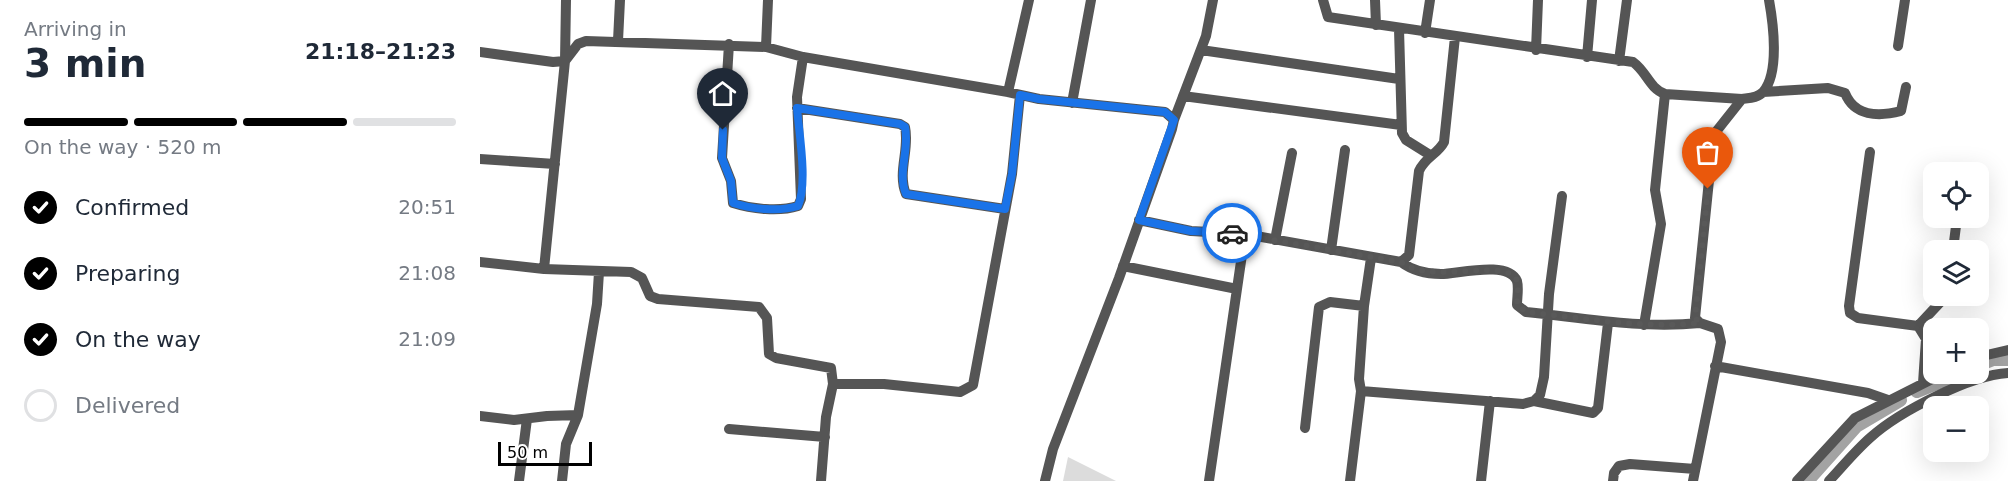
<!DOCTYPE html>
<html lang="en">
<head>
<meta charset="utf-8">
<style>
	:root { --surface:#fff; --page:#f2f2f3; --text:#1f2937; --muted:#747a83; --line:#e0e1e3; --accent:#000 }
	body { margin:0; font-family:"DejaVu Sans",sans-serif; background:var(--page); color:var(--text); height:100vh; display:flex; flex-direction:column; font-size:22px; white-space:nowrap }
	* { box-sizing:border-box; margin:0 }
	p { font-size:20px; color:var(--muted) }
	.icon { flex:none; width:33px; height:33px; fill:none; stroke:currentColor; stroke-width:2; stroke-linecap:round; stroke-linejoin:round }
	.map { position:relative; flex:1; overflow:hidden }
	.side { display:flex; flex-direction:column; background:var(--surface); width:480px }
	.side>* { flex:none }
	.fabs { position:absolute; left:1443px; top:162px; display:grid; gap:12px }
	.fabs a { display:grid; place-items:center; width:66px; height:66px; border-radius:12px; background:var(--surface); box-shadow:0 6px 24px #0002; font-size:30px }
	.scale { position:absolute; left:18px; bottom:15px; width:94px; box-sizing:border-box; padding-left:6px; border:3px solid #000; border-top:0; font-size:16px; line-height:21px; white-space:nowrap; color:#000; -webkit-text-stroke:4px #fff; paint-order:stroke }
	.pin { position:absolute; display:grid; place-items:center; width:51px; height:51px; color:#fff; margin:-62px -26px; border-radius:50% 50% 50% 0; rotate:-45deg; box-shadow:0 0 6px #0007 }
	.pin .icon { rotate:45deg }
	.courier { position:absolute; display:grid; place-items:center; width:60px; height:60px; margin:-30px; border:4px solid #1a73e8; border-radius:50%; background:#fff; color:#222; box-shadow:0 2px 8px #0007 }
	.overview em { font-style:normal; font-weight:600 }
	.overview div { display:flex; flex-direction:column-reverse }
	.overview { display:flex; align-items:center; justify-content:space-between; height:102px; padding:0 24px }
	h1 { font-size:39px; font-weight:600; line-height:45px }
	.bar { display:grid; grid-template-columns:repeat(4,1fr); gap:9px 6px; align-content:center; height:72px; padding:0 24px }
	.bar i { height:8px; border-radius:4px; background:var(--line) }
	.bar .active { background:var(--accent) }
	.bar p { grid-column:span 4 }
	ol { padding:0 24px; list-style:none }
	li { display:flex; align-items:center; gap:18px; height:66px }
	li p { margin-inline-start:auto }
	li .icon { padding:6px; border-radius:50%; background:var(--accent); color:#fff; stroke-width:4 }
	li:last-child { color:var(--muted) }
	li i { width:33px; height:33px; border:3px solid var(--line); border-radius:50% }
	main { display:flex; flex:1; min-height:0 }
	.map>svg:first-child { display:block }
</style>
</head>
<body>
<main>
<section class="side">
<div class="overview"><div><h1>3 min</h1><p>Arriving in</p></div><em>21:18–21:23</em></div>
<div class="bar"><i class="active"></i><i class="active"></i><i class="active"></i><i></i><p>On the way · 520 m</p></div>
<ol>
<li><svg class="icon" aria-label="check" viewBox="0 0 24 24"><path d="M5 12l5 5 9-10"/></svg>Confirmed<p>20:51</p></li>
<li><svg class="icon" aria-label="check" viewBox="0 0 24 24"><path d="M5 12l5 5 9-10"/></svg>Preparing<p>21:08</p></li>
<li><svg class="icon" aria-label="check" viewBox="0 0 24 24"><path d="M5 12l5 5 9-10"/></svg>On the way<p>21:09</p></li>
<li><i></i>Delivered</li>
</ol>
</section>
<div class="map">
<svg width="1528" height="481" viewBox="0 0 1528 481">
	<rect width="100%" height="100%" fill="#fff"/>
	<!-- green -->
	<path fill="#dcdcdc" d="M588 457 636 481H583Z"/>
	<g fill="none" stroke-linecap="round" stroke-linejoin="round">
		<!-- canal -->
		<path stroke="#a3a3a3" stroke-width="14" d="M1498 365 1513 359H1528
			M1437 391 1479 374
			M1327 481 1376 426 1420 400"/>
		<!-- minor -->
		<path stroke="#555" stroke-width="10" d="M843 0 848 17 1153 62C1167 72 1169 88 1185 94L1262 99C1269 98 1278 98 1283 92 1300 73 1293 22 1289 0
			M895 0 896 25
			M919 29 922 133 926 140 950 155
			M945 33 950 0
			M138 41 140 0
			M249 44 242 158 251 181 253 203C272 209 299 212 318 206L321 199 317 97 323 57
			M1418 46 1425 0
			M286 47 288 0
			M721 50 919 79
			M1056 50 1058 0
			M0 52 73 62 85 61 98 44 106 41 286 47 323 57 528 92 559 99 685 112 694 120 692 129 639 278 573 449 565 481
			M1107 57 1112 0
			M1139 61 1147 0
			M528 92 549 0
			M1283 92 1348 88 1365 93C1374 116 1398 117 1421 111L1426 87
			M703 96 921 125
			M592 103 611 0
			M317 108 420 124 425 127C430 149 417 172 426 194L525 209
			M694 120 726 36 733 0
			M1390 152 1369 306 1370 313 1378 318 1438 326 1446 339 1443 383
			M0 159 75 164
			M659 220 711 231 765 234 921 262 929 255 939 171C945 157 958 154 964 142L975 37
			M795 240 812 153
			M851 250 865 150
			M1473 250 1477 218
			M0 262 64 269 151 272 162 278 170 296 178 299 279 307 287 318 289 354 296 358 351 368 353 384 346 417 341 481
			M921 262C933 271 946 274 961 274 978 274 1028 260 1037 281 1039 288 1037 297 1037 305L1046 312C1104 318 1161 329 1220 323
			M643 266 757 289
			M64 269 85 61 86 0
			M1164 325 1181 224 1175 190 1185 94
			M1438 326 1466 296
			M1498 357 1528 350
			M1235 366 1388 393 1408 400
			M353 384H404L480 392 493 385 532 174 540 95
			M881 391 1043 404 1054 401 1060 395 1064 377 1069 294 1082 196
			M1054 401 1113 413 1118 408 1128 323
			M0 416 34 420 67 416 98 415
			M825 428 839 307 850 302 884 306
			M249 429 345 437
			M39 481 47 419
			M82 481 86 444 98 415 117 304 119 272
			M729 481 765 234
			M870 481 881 391 879 379 884 306 891 258
			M1001 481 1010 401
			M1133 481 1134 473 1139 466 1150 464 1215 469
			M1213 481 1241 342 1238 329 1220 323 1215 318 1233 141 1235 133 1262 99
			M1317 481 1375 418 1462 374
			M1349 481C1363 466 1376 450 1391 437 1419 412 1490 375 1528 373"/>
	</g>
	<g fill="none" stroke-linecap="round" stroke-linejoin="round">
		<!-- done -->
		<path stroke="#595959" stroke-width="6" stroke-dasharray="0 10.8" d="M752 233 921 262C952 286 1027 256 1037 281 1039 287 1037 297 1037 304L1046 312C1104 318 1161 329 1220 323L1215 318 1228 189"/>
		<!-- route -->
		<path stroke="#1a73e8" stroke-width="8" d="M243 130 242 158 251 181 253 203C272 209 299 212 318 206 328 183 319 133 317 108L420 124 425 127C430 149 417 172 426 194L525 209 532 174 540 95 559 99 685 112 694 120 659 220 711 231 752 233"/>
	</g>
</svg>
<div class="fabs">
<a><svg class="icon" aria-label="locate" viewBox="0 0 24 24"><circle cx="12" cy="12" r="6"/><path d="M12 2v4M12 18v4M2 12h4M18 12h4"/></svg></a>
<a><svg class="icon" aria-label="layers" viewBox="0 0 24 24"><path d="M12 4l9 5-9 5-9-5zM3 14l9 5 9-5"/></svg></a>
<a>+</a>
<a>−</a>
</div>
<div class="scale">50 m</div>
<div class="pin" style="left:1228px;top:189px;background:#ea580c"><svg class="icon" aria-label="bag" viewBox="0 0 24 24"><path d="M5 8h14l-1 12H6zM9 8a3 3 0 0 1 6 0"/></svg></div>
<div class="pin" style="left:243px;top:130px;background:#1f2937"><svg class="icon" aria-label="home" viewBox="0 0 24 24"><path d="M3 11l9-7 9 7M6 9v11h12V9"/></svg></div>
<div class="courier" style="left:752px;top:233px"><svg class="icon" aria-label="car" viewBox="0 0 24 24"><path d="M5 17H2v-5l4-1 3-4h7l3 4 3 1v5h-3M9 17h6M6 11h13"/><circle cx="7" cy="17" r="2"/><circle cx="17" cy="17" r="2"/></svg></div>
</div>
</main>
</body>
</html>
